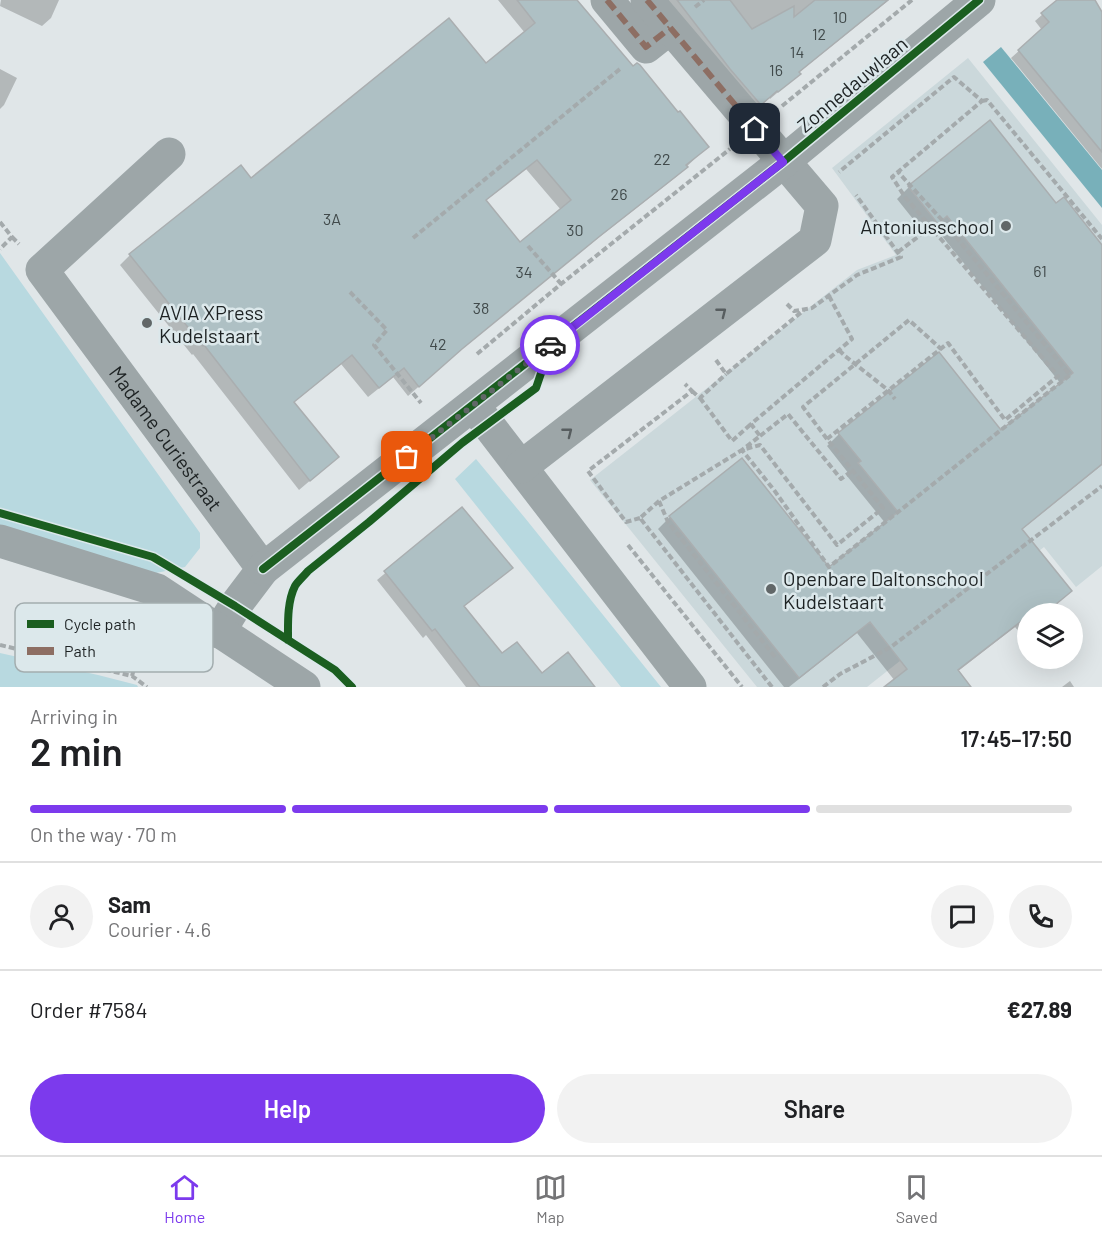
<!DOCTYPE html>
<html lang="en">
<head>
<meta charset="utf-8">
<style>
	:root { --surface:#fff; --page:#f2f2f2; --text:#202124; --muted:#757577; --line:#e0e0e0; --accent:#7c3aed }
	body { margin:0; font-family:Barlow,sans-serif; background:var(--page); color:var(--text); height:100vh; display:flex; flex-direction:column; font-size:22px; white-space:nowrap }
	* { box-sizing:border-box; margin:0 }
	p { font-size:20px; color:var(--muted) }
	.icon { flex:none; width:33px; height:33px; fill:none; stroke:currentColor; stroke-width:2; stroke-linecap:round; stroke-linejoin:round }
	.map { position:relative; height:687px; overflow:hidden }
	.drawer { display:flex; flex-direction:column; background:var(--surface); flex:1 }
	.drawer>* { flex:none }
	.tools { position:absolute; left:1017px; top:603px; display:grid; gap:12px }
	.tools a { display:grid; place-items:center; width:66px; height:66px; border-radius:50%; background:var(--surface); box-shadow:0 6px 24px #0002; font-size:30px }
	.pin { position:absolute; display:grid; place-items:center; width:51px; height:51px; color:#fff; margin:-26px; border-radius:12px; box-shadow:0 3px 9px #0006 }
	.courier { position:absolute; display:grid; place-items:center; width:60px; height:60px; margin:-30px; border:4px solid #7c3aed; border-radius:50%; background:#fff; color:#222; box-shadow:0 2px 8px #0007 }
	.summary em { font-style:normal; font-weight:600 }
	.summary div { display:flex; flex-direction:column-reverse }
	.summary { display:flex; align-items:center; justify-content:space-between; height:102px; padding:0 30px }
	h1 { font-size:39px; font-weight:600; line-height:45px }
	.bar { display:grid; grid-template-columns:repeat(4,1fr); gap:9px 6px; align-content:center; height:72px; padding:0 30px }
	.bar i { height:8px; border-radius:4px; background:var(--line) }
	.bar .active { background:var(--accent) }
	.bar p { grid-column:span 4 }
	.line { display:flex; align-items:center; gap:15px; padding:0 30px; border-top:2px solid var(--line) }
	.line div { flex:1 }
	.round { display:grid; place-items:center; flex:none; width:63px; height:63px; border-radius:32px; background:var(--page) }
	.action { display:flex; gap:12px; margin-top:auto; padding:12px 30px }
	.action a { flex:1; height:69px; border-radius:36px; background:var(--accent); color:#fff; font-size:24px; font-weight:600; line-height:69px; text-align:center }
	.action a+a { background:var(--page); color:var(--text) }
	.menu { display:flex; justify-content:space-around; align-items:center; height:84px; border-top:2px solid var(--line); background:var(--surface); font-size:16px; color:var(--muted) }
	.menu a { display:grid; justify-items:center; gap:3px }
	.menu .active { color:var(--accent) }
	.map>svg:first-child { display:block }
</style>
</head>
<body>
<div class="map">
<svg width="1102" height="687" viewBox="0 0 1102 687">
	<rect width="100%" height="100%" fill="#e0e6e8"/>
	<!-- built -->
	<path fill="#cbd8db" d="M968 58 1102 225V566L1076 587 1044 547 867 687H757L590 480 857 270 896 255 832 168Z"/>
	<!-- green -->
	<path fill="#b8d9e0" d="M0 253 200 533V548L185 567 156 573 0 527Z
		M476 459 525 518 661 687H621L455 479Z
		M0 653 98 675 137 685 138 687H0Z"/>
	<!-- water -->
	<path fill="#78b0ba" d="M1001 47 1102 170V208L983 62Z"/>
	<!-- shadow -->
	<path fill="#0003" fill-rule="evenodd" d="M1 0H59L51 18 42 26 0 6Z
		M498 0H576L633 68 707 147 676 177 588 246 450 359 408 396 393 377 368 397 341 364 293 403 326 467 299 490 193 354 192 355 120 265 130 255 251 180 486 65 525 33ZM526 169 561 210 520 244 485 201Z
		M661 0H889L798 73 791 81 770 99 769 97 752 111Z
		M1059 0H1092L1102 15V169L1011 58 1042 30 1035 21Z
		M0 69 17 78 4 105 0 109Z
		M990 123 1056 205 1102 247V465L1021 530 1070 591 1045 614H1028V627L1020 633 1015 627 957 672 969 687H887L895 681 857 633 789 687H784L658 529 670 517 829 569 886 524 847 476 849 474 827 446 839 434 1001 432 1061 384 934 226 925 234 897 199 909 187Z
		M462 509 511 568 503 576 463 607 502 655 541 675 594 687H466L426 635 423 638 377 580Z
		M1070 681 1074 687H1062Z"/>
	<!-- building -->
	<path fill="#aec0c4" stroke="#aaaeb0" stroke-width="1.5" fill-rule="evenodd" d="M517 0H577L633 66 637 63 640 65 678 112 680 111 709 147 686 165 688 167 600 236 462 349 419 387 404 368 379 388 352 355 294 402 339 457 310 481 204 345 203 346 129 254 241 165 251 178 449 18 486 63 535 23ZM537 160 571 200 520 242 486 200Z
		M677 0H730L752 29 794 6V17L815 0H888L799 72 801 74 778 92 777 91 761 105 730 69Z
		M1057 0H1095L1102 12V152L1018 50 1049 22 1041 13Z
		M990 120 1056 203 1064 197 1102 245V464L1022 529 1072 591 1044 614H1028V616L958 670 971 687H884L907 669 870 622 799 678 669 516 742 458 829 567 898 512 858 463 861 461 838 433 939 352 1001 430 1073 373 947 216 938 224 908 186Z
		M462 507 513 568 464 606 502 653 517 642 542 673 568 652 595 687H480L435 629 432 631 384 571Z"/>
	<g fill="none" stroke-linecap="round" stroke-linejoin="round">
		<!-- path -->
		<path stroke="#a4aaac" stroke-width="4" stroke-dasharray="6 3" stroke-linecap="butt" d="M695 7 704 0
			M982 101 987 100 992 106 1102 239
			M782 106 912 0
			M0 222 12 237 0 249
			M12 237 19 244
			M413 238 620 69
			M528 246 562 285
			M898 252 931 227
			M350 292 387 330 374 345 421 403
			M829 296 852 339 751 424 760 436 742 450 774 490 829 567 1070 375 942 220 898 172
			M787 304 794 311 812 308 857 275 901 257 856 195
			M839 350 845 356 888 390 895 399
			M477 354 561 284 730 149
			M716 360 726 374 804 310
			M692 391 700 398 726 374
			M700 398 732 441 751 424
			M760 436 788 414 841 479 853 470
			M827 439 803 407 909 320 941 349
			M659 501 668 522 775 657
			M640 518 626 522 588 471 692 391 685 384
			M628 545 742 687
			M0 645 132 676 147 687
			M132 676 147 623
			M772 687 640 518 659 501 742 450 760 445 837 545 883 508 827 439 948 343 1005 420 1058 376 905 197 892 177 982 101 954 77 839 172
			M823 687 840 674 891 647 1102 486"/>
		<!-- minor -->
		<g stroke="#9da6a8" stroke-width="33">
			<path d="M607 0 646 47 670 28"/>
			<path id="s1" d="M169 154 42 270 263 569 235 606 219 632"/>
			<path d="M473 405 690 687"/>
			<path d="M521 467 815 240 822 206 647 0"/>
			<path d="M0 541 157 590 304 687"/>
			<path d="M263 569 783 162 979 0"/>
		</g>
		<!-- quiet -->
		<path stroke="#8d6e63" stroke-width="6" stroke-dasharray="12 6" stroke-linecap="butt" d="M607 0 646 47 670 28
			M647 0 783 162"/>
		<!-- cycleway casing -->
		<g stroke="#dce8eb" stroke-width="11">
			<path id="cycleway" d="M0 513 153 557 235 606 335 670 352 687
				M263 569 783 162 979 0
				M288 640C288 623 287 602 295 586 298 581 304 576 308 571L369 522 462 443 536 388 551 344"/>
		</g>
		<!-- cycleway -->
		<use href="#cycleway" stroke="#1b5e20" stroke-width="8"/>
	</g>
	<!-- one-way arrows -->
	<defs><path id="oneway-chevron" d="M-2-3.5L2.5 0L-2 3.5" fill="none" stroke-width="1.6" stroke-linecap="round" stroke-linejoin="round" transform="scale(1.5)"/></defs>
	<g stroke="#575d5f">
		<use href="#oneway-chevron" transform="translate(722 312) rotate(-38)"/>
		<use href="#oneway-chevron" transform="translate(568 432) rotate(-38)"/>
	</g>
	<g fill="none" stroke-linecap="round" stroke-linejoin="round">
		<!-- done -->
		<path stroke="#616768" stroke-width="6" stroke-dasharray="0 10.8" d="M407 457 550 345"/>
		<!-- route -->
		<path stroke="#7c3aed" stroke-width="8" d="M550 345 783 162 755 129"/>
	</g>
	<!-- markers -->
	<g fill="#616768" stroke="#dce8eb" stroke-width="2">
		<circle cx="1006" cy="226" r="6"/>
		<circle cx="147" cy="323" r="6"/>
		<circle cx="771" cy="589" r="6"/>
	</g>
	<g text-anchor="middle" dominant-baseline="central" stroke-width="5" stroke-linejoin="round" paint-order="stroke">
		<!-- number labels -->
		<g font-size="16" fill="#414a4b">
			<text x="840" y="16">10</text>
			<text x="819" y="33">12</text>
			<text x="797" y="51">14</text>
			<text x="776" y="69">16</text>
			<text x="662" y="158">22</text>
			<text x="619" y="193">26</text>
			<text x="332" y="218">3A</text>
			<text x="575" y="229">30</text>
			<text x="1040" y="270">61</text>
			<text x="524" y="271">34</text>
			<text x="481" y="307">38</text>
			<text x="438" y="343">42</text>
		</g>
		<!-- street labels -->
		<g font-size="20" fill="#1d2223" stroke="#dce8eb">
			<text transform="translate(852 84) rotate(-40)">Zonnedauwlaan</text>
			<text stroke="none"><textPath href="#s1" startOffset="381">Madame Curiestraat</textPath></text>
		</g>
		<!-- poi labels -->
		<g font-size="20" fill="#1d2223" stroke="#dce8eb" text-anchor="start">
			<text x="994" y="226" text-anchor="end">Antoniusschool</text>
			<text x="159" y="312">AVIA XPress<tspan x="159" dy="23">Kudelstaart</tspan></text>
			<text x="783" y="578">Openbare Daltonschool<tspan x="783" dy="23">Kudelstaart</tspan></text>
		</g>
	</g>
	<!-- legend -->
	<rect x="15" y="603" width="198" height="69" rx="9" fill="#dce8eb" stroke="#a3adaf" stroke-width="1.5"/>
	<rect x="27" y="620" width="27" height="8" fill="#1b5e20"/>
	<rect x="27" y="647" width="27" height="8" fill="#8d6e63"/>
	<g font-size="16" fill="#1d2223">
		<text x="64" y="630">Cycle path</text>
		<text x="64" y="657">Path</text>
	</g>
</svg>
<div class="tools">
<a><svg class="icon" aria-label="layers" viewBox="0 0 24 24"><path d="M12 4l9 5-9 5-9-5zM3 14l9 5 9-5"/></svg></a>
</div>
<div class="pin" style="left:407px;top:457px;background:#ea580c"><svg class="icon" aria-label="bag" viewBox="0 0 24 24"><path d="M5 8h14l-1 12H6zM9 8a3 3 0 0 1 6 0"/></svg></div>
<div class="pin" style="left:755px;top:129px;background:#1f2937"><svg class="icon" aria-label="home" viewBox="0 0 24 24"><path d="M3 11l9-7 9 7M6 9v11h12V9"/></svg></div>
<div class="courier" style="left:550px;top:345px"><svg class="icon" aria-label="car" viewBox="0 0 24 24"><path d="M5 17H2v-5l4-1 3-4h7l3 4 3 1v5h-3M9 17h6M6 11h13"/><circle cx="7" cy="17" r="2"/><circle cx="17" cy="17" r="2"/></svg></div>
</div>
<section class="drawer">
<div class="summary"><div><h1>2 min</h1><p>Arriving in</p></div><em>17:45–17:50</em></div>
<div class="bar"><i class="active"></i><i class="active"></i><i class="active"></i><i></i><p>On the way · 70 m</p></div>
<div class="line" style="height:108px"><a class="round"><svg class="icon" aria-label="person" viewBox="0 0 24 24"><circle cx="12" cy="8" r="4"/><path d="M4 21q1-7 8-7t8 7"/></svg></a><div><b>Sam</b><p>Courier · 4.6</p></div><a class="round"><svg class="icon" aria-label="chat" viewBox="0 0 24 24"><path d="M4 5h16v11H9l-5 4z"/></svg></a><a class="round"><svg class="icon" aria-label="phone" viewBox="0 0 24 24"><path d="M5 4h4l2 5-3 2q2 4 5 5l2-3 5 2v4C11 20 4 13 5 4z"/></svg></a></div>
<div class="line" style="height:78px"><div>Order #7584</div><b>€27.89</b></div>
<div class="action"><a>Help</a><a>Share</a></div>
</section>
<nav class="menu">
<a class="active"><svg class="icon" aria-label="home" viewBox="0 0 24 24"><path d="M3 11l9-7 9 7M6 9v11h12V9"/></svg>Home</a>
<a><svg class="icon" aria-label="map" viewBox="0 0 24 24"><path d="M3 6l6-2 6 2 6-2v14l-6 2-6-2-6 2zM9 4v14M15 6v14"/></svg>Map</a>
<a><svg class="icon" aria-label="saved" viewBox="0 0 24 24"><path d="M7 4h10v16l-5-4-5 4z"/></svg>Saved</a>
</nav>
</body>
</html>
